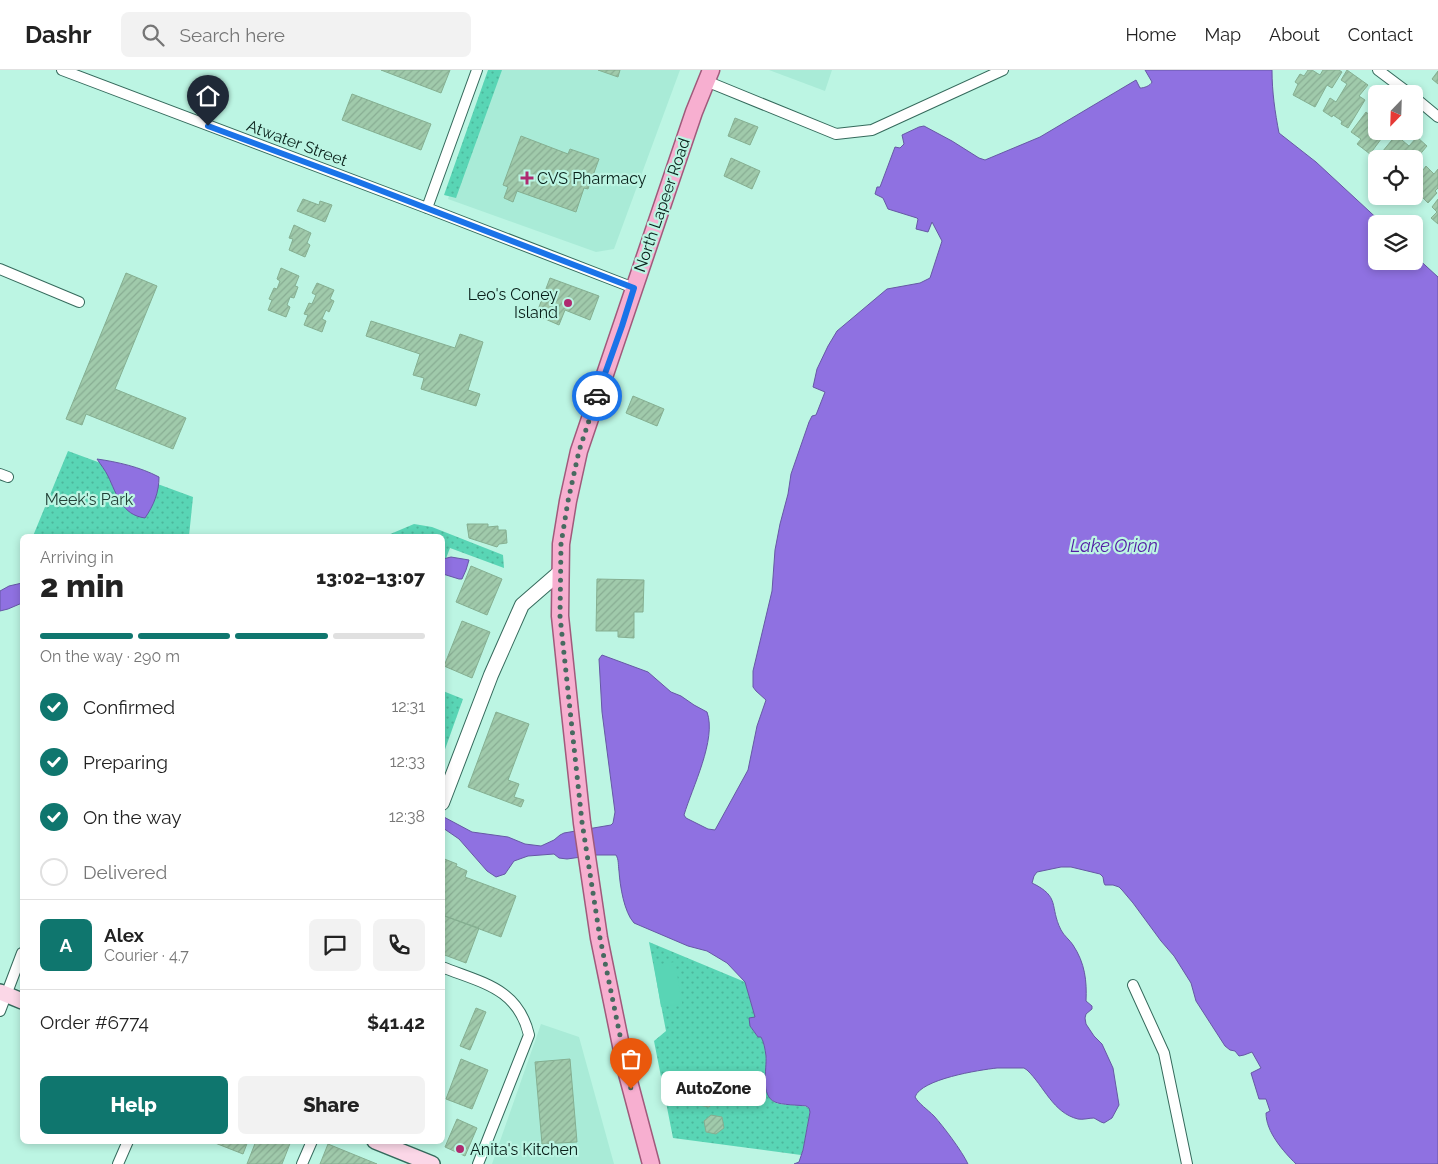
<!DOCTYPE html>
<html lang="en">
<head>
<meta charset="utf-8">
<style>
	:root { --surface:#fff; --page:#f2f2f2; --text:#222; --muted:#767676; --line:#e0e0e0; --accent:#0f766e }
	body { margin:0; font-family:Raleway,sans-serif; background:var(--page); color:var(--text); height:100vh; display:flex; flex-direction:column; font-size:19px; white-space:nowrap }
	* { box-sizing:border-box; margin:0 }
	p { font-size:16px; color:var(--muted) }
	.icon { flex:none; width:28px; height:28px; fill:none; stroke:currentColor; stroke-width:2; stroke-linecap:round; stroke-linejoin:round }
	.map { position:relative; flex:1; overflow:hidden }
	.side { position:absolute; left:20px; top:464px; width:425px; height:610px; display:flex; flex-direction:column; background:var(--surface); border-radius:8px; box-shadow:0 2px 8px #0003 }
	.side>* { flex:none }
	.needle { width:32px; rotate:203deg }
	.tools { position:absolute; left:1368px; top:15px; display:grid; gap:10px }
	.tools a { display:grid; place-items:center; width:55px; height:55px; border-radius:8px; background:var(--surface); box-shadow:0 2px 8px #0003; font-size:25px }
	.pin { position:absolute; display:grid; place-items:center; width:42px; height:42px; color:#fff; margin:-51px -21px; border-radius:50% 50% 50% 0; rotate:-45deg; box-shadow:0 0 5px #0007 }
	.pin .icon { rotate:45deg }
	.courier { position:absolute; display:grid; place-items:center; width:50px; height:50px; margin:-25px; border:4px solid #1a73e8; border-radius:50%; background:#fff; color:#222; box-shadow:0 1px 6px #0007 }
	.bubble { position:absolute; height:35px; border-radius:8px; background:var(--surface); box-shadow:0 2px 8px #0003; font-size:16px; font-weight:800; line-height:35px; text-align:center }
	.head em { font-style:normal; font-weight:800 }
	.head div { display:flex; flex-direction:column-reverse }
	.head { display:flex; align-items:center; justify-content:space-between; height:85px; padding:0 20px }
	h1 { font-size:32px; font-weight:800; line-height:38px }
	.bar { display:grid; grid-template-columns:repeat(4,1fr); gap:8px 5px; align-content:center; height:60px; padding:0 20px }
	.bar i { height:6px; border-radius:4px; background:var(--line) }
	.bar .selected { background:var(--accent) }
	.bar p { grid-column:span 4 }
	.line { display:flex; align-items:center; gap:12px; padding:0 20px; border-top:1px solid var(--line) }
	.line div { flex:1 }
	.round { display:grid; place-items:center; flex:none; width:52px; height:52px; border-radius:8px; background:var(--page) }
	ol { padding:0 20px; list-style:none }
	li { display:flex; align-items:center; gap:15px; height:55px }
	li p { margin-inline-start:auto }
	li .icon { padding:5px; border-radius:50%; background:var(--accent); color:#fff; stroke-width:4 }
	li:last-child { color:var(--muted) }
	li i { width:28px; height:28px; border:2px solid var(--line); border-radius:50% }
	.action { display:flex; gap:10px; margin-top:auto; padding:10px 20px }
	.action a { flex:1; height:58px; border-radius:8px; background:var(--accent); color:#fff; font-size:20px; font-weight:800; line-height:58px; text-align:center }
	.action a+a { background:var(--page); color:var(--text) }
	header { display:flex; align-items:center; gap:30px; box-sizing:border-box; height:70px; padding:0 25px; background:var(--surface); border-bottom:1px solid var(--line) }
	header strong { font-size:24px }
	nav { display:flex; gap:28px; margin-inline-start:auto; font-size:18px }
	.search { width:350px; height:45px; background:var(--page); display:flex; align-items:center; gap:12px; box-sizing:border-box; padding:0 18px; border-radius:8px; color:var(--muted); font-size:19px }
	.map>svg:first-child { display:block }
</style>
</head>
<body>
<header>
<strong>Dashr</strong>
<div class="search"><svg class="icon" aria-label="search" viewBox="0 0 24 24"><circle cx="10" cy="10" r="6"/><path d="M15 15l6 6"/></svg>Search here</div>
<nav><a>Home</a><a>Map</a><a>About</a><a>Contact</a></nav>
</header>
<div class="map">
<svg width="1438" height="1094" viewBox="0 0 1438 1094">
	<defs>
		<pattern id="green-dots" width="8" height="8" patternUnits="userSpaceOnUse" patternTransform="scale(1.25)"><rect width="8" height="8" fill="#59d5b5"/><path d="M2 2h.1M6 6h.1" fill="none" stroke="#4cb69b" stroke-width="1.8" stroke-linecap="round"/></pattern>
		<pattern id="building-hatch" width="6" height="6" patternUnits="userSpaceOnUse" patternTransform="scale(1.25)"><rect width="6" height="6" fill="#a0caab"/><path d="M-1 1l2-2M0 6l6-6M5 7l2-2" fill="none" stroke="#88ad93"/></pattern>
	</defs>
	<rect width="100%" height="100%" fill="#bcf5e3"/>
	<!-- built -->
	<path fill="#a9ebd7" d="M495 0H680L614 179 596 182 448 129Z
		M769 0H832L825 21Z
		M541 954 579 967 614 1094H492Z"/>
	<!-- green -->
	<path fill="url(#green-dots)" d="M488 0H502L456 128 444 125Z
		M68 381 193 427 189 466H33Z
		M414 454 432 457 503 485 504 498 450 478 445 491 443 490 442 466H328L388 465Z
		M443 621 463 629 443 685 442 621Z
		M649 872 745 912 755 947 750 956 758 967H761C764 972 765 980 766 986 767 998 762 1025 774 1032 782 1037 799 1033 809 1038L810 1041 803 1080 801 1085 673 1068 654 971 666 961Z"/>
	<!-- pitch -->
	<path fill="#59d5b5" d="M675 892 682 934 661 937 654 895Z"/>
	<!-- water -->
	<path fill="#8f71e1" stroke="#6658a5" d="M1145 0H1272C1272 22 1275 42 1279 63L1316 92 1383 154H1376V191H1414V185L1438 207V1094H1296C1283 1081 1266 1062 1266 1043L1270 1041 1266 1029H1259L1251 1003 1261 998 1252 982 1244 985 1239 986 1235 981 1230 980 1225 976 1196 931 1191 913 1174 886 1161 871 1133 833 1122 820 1119 817 1113 815H1105L1104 813 1103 807 1100 804 1071 797H1061L1037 802 1034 806 1032 813C1061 827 1049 836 1061 860 1064 866 1070 870 1073 875 1085 893 1087 911 1086 931L1092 936V939L1086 944 1085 948 1086 954 1094 966 1102 974 1113 998 1119 1035 1112 1048 1104 1053 1101 1052 1094 1048C1089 1048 1083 1050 1078 1049 1053 1043 1044 1016 1027 1000L1024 998C1015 998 1006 998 997 998 979 1000 921 1009 915 1027 919 1034 927 1039 934 1046 943 1056 962 1081 968 1094H794L799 1092 803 1080 810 1042 809 1038 806 1036C799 1035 781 1035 775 1032 760 1026 767 999 766 986 765 979 764 972 761 967H758L750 956 749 948 755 947 745 912 727 893 707 881 688 876 634 853C624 842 620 816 619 801 618 795 619 790 616 785H596L567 789 559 788 554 784 528 786 514 791 505 804 496 807 487 801 459 769 443 758 442 746 472 762 508 767 525 774 541 776 554 770 560 765 564 763 611 755 613 753 615 742 602 642 599 589 602 585 648 602 671 622 681 626 694 635 707 642C717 669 692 718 684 745L686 748 708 759 715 760 748 700 757 656 766 630 756 621 753 617V601L772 521 775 480 780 454 788 424 791 404 809 352 812 346 816 345 825 322 813 317 817 299 828 276 837 261 887 219 920 213 930 208 942 171 932 152 928 162 916 159 918 149 917 148 888 139 883 128 875 124 877 117H880L895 77 900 78 904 74 902 65 919 57 924 56 952 71 979 88 985 90 1040 67 1136 10 1140 18C1144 18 1150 16 1152 12Z
		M97 389C118 392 140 397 159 407 159 422 154 435 145 448 122 445 117 425 108 406 105 400 101 395 97 389Z
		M451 487 469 490 466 500 462 509H459L443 504V489Z
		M22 513V533L8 539 0 541V521L9 516Z"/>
	<!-- building -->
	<path fill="url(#building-hatch)" stroke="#85af91" d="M381 0H450L441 23Z
		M598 0H620L618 7Z
		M1308 0H1312L1320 5 1323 0H1339L1342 2 1332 18 1327 15 1315 37 1293 25 1298 14 1295 12 1300 4 1304 6Z
		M1347 0 1368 15 1359 26 1365 30 1348 58 1341 54 1342 51 1333 45 1332 47 1323 41 1330 28 1336 32 1347 14 1341 10Z
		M1438 1V14L1432 9Z
		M352 24 431 54 421 80 342 50Z
		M1366 42 1376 50V61H1392L1387 68 1384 65 1370 84 1357 74 1361 69 1351 62Z
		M735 48 758 57 750 75 728 66Z
		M1396 65 1409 76 1417 67 1427 76 1417 88 1414 85 1411 89H1380L1378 87Z
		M521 66 568 84 570 79 599 89 588 119 584 118 576 142 517 121 513 132 504 128 508 117 503 115Z
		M731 88 760 101 752 119 724 106Z
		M1418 95 1423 100 1426 96 1434 104 1438 99V118L1435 121 1437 123 1428 133 1414 119V100Z
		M303 129 319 135 320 131 332 135 325 152 297 141Z
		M1438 129V154L1431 148 1437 142 1432 137Z
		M294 155 311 163 307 173 310 175 305 187 289 180 293 169 289 168Z
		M281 198 299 206 295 216 298 217 294 228 290 227 287 235 290 237 286 247 268 240 272 230 269 229 274 218 277 219 280 211 277 209Z
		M126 203 157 216 115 319 186 348 173 379 86 344 82 355 66 349Z
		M550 208 599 226 590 250 565 240 559 255 536 245Z
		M317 213 334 220 330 229 334 231 329 242 326 240 322 249 326 251 322 262 304 255 308 245 304 244 309 233 312 234 316 225 312 223Z
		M371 251 455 278 460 264 483 272 468 320 480 324 476 336 421 319 424 308 413 305 420 284 366 266Z
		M633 326 664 339 657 356 626 343Z
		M467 454H488V457L498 456V460H506L507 473 499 474 497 477 469 468Z
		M471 496 502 509 487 545 456 532Z
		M597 509 644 510 643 542H634V568L618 567V561H596Z
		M462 551 490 562 472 608 444 596Z
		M496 642 529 654 508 710 519 714 514 727 524 730 521 737 468 717Z
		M442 788 457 794 456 796 467 801 465 807 516 826 501 867 442 845Z
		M442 845 479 858 466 893 442 884Z
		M476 938 486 942 470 980 460 976Z
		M461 989 488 1000 472 1039 446 1029Z
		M570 989 577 1072 542 1074 535 992Z
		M704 1018 714 1020 717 1030 709 1037 699 1035 697 1024Z
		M711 1045 722 1047 724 1058 716 1064 706 1062 704 1051Z
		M457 1049 477 1058 465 1086 445 1077Z
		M210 1071H248L243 1084Z
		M256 1071H291L282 1094H247Z
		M328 1074 377 1094H320Z"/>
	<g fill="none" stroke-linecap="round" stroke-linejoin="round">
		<!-- minor casing -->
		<g stroke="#356a5c" stroke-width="12">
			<path id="minor" d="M62 0 427 138 634 218
				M1378 0 1410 24
				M706 11 836 64 872 60 1003 0
				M1414 27 1438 47
				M427 138 477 0
				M0 199 79 232
				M0 404 8 407
				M442 897C482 913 518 918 529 965L478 1094
				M1133 915 1164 983 1187 1094
				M0 941 22 883
				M118 1094 128 1071
				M302 1094 312 1071"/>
		</g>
		<!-- tertiary casing -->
		<g stroke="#356a5c" stroke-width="16">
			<path id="tertiary" d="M442 733 491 605 522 535 560 502"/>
		</g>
		<!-- secondary casing -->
		<g stroke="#356a5c" stroke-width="18">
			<path id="secondary" d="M0 922 22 931
				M375 1071 432 1094"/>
		</g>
		<!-- primary casing -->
		<g stroke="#a05a7b" stroke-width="19">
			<path id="primary" d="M651 1094 626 1000 599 868 582 753 570 642 560 546 561 474 568 431 579 381 694 42 711 0"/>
		</g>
		<!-- minor -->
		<use href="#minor" stroke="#fff" stroke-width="10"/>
		<!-- tertiary -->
		<use href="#tertiary" stroke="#fff" stroke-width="14"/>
		<!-- secondary -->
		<use href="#secondary" stroke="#fbd7e7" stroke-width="15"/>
		<!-- primary -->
		<use href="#primary" stroke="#f7afd0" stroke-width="16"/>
	</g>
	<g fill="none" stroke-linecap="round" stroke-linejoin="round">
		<!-- done -->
		<path stroke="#476a60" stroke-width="5" stroke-dasharray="0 9" d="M597 326 579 381 568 431 561 474 560 546 582 752 600 868 631 1019"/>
		<!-- route -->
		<path stroke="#1a73e8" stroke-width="6" d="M208 56 356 111 634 218 622 256 597 326"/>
	</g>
	<!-- markers -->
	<g fill="#af2a70" stroke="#bcf5e3" stroke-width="2">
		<path d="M524.5 100.5h5v5h5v5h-5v5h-5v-5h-5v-5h5z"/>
		<circle cx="568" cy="233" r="5"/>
		<circle cx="460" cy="1079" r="5"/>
	</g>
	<g text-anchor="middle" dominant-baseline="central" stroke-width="4.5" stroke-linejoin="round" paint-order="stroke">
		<!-- street labels -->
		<g font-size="16" fill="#081f19" stroke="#bcf5e3">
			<text transform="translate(297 73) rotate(20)">Atwater Street</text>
			<text transform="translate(662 135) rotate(-71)">North Lapeer Road</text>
		</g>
		<!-- poi labels -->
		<g font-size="16" fill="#081f19" stroke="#bcf5e3" text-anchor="start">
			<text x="537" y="108">CVS Pharmacy</text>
			<text x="558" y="224" text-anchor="end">Leo's Coney<tspan x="558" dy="18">Island</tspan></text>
			<text x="470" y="1079">Anita's Kitchen</text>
		</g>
		<!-- park labels -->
		<g font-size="16" fill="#224037" stroke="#bcf5e3">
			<text x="89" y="429">Meek's Park</text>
		</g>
		<!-- water labels -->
		<g font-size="18" font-style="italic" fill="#531da4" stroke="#bcf5e3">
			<text x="1114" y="475">Lake Orion</text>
		</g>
	</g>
</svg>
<div class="tools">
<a><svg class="needle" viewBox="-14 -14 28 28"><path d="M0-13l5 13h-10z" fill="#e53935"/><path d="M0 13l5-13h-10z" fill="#767676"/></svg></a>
<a><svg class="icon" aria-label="locate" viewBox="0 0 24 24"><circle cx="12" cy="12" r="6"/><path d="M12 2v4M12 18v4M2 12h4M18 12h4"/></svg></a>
<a><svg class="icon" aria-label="layers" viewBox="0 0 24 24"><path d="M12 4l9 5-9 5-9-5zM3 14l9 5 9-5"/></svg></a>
</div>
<div class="pin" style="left:631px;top:1019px;background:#ea580c"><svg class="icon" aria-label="bag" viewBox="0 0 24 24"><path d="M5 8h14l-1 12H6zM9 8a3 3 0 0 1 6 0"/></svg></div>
<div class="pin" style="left:208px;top:56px;background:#1f2937"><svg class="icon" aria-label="home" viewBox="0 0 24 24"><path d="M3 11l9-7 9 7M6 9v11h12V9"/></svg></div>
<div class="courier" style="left:597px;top:326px"><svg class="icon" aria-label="car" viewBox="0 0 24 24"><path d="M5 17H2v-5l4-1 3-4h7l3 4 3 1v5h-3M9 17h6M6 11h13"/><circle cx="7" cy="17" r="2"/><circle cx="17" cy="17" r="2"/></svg></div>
<div class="bubble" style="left:661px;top:1001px;width:105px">AutoZone</div>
<section class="side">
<div class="head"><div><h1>2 min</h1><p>Arriving in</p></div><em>13:02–13:07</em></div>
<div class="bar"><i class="selected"></i><i class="selected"></i><i class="selected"></i><i></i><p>On the way · 290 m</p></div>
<ol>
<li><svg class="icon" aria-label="check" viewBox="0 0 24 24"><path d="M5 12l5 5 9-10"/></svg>Confirmed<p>12:31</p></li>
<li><svg class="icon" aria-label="check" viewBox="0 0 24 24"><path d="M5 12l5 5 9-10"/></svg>Preparing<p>12:33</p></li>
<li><svg class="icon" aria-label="check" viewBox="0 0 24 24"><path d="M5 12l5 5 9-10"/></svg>On the way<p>12:38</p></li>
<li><i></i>Delivered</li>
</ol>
<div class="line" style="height:90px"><b class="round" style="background:var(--accent);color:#fff">A</b><div><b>Alex</b><p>Courier · 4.7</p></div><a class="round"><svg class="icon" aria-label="chat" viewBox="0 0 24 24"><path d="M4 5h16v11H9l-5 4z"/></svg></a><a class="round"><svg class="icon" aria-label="phone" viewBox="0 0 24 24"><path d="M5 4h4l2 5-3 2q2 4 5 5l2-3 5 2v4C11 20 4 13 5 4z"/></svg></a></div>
<div class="line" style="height:65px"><div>Order #6774</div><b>$41.42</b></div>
<div class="action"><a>Help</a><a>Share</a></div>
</section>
</div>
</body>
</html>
